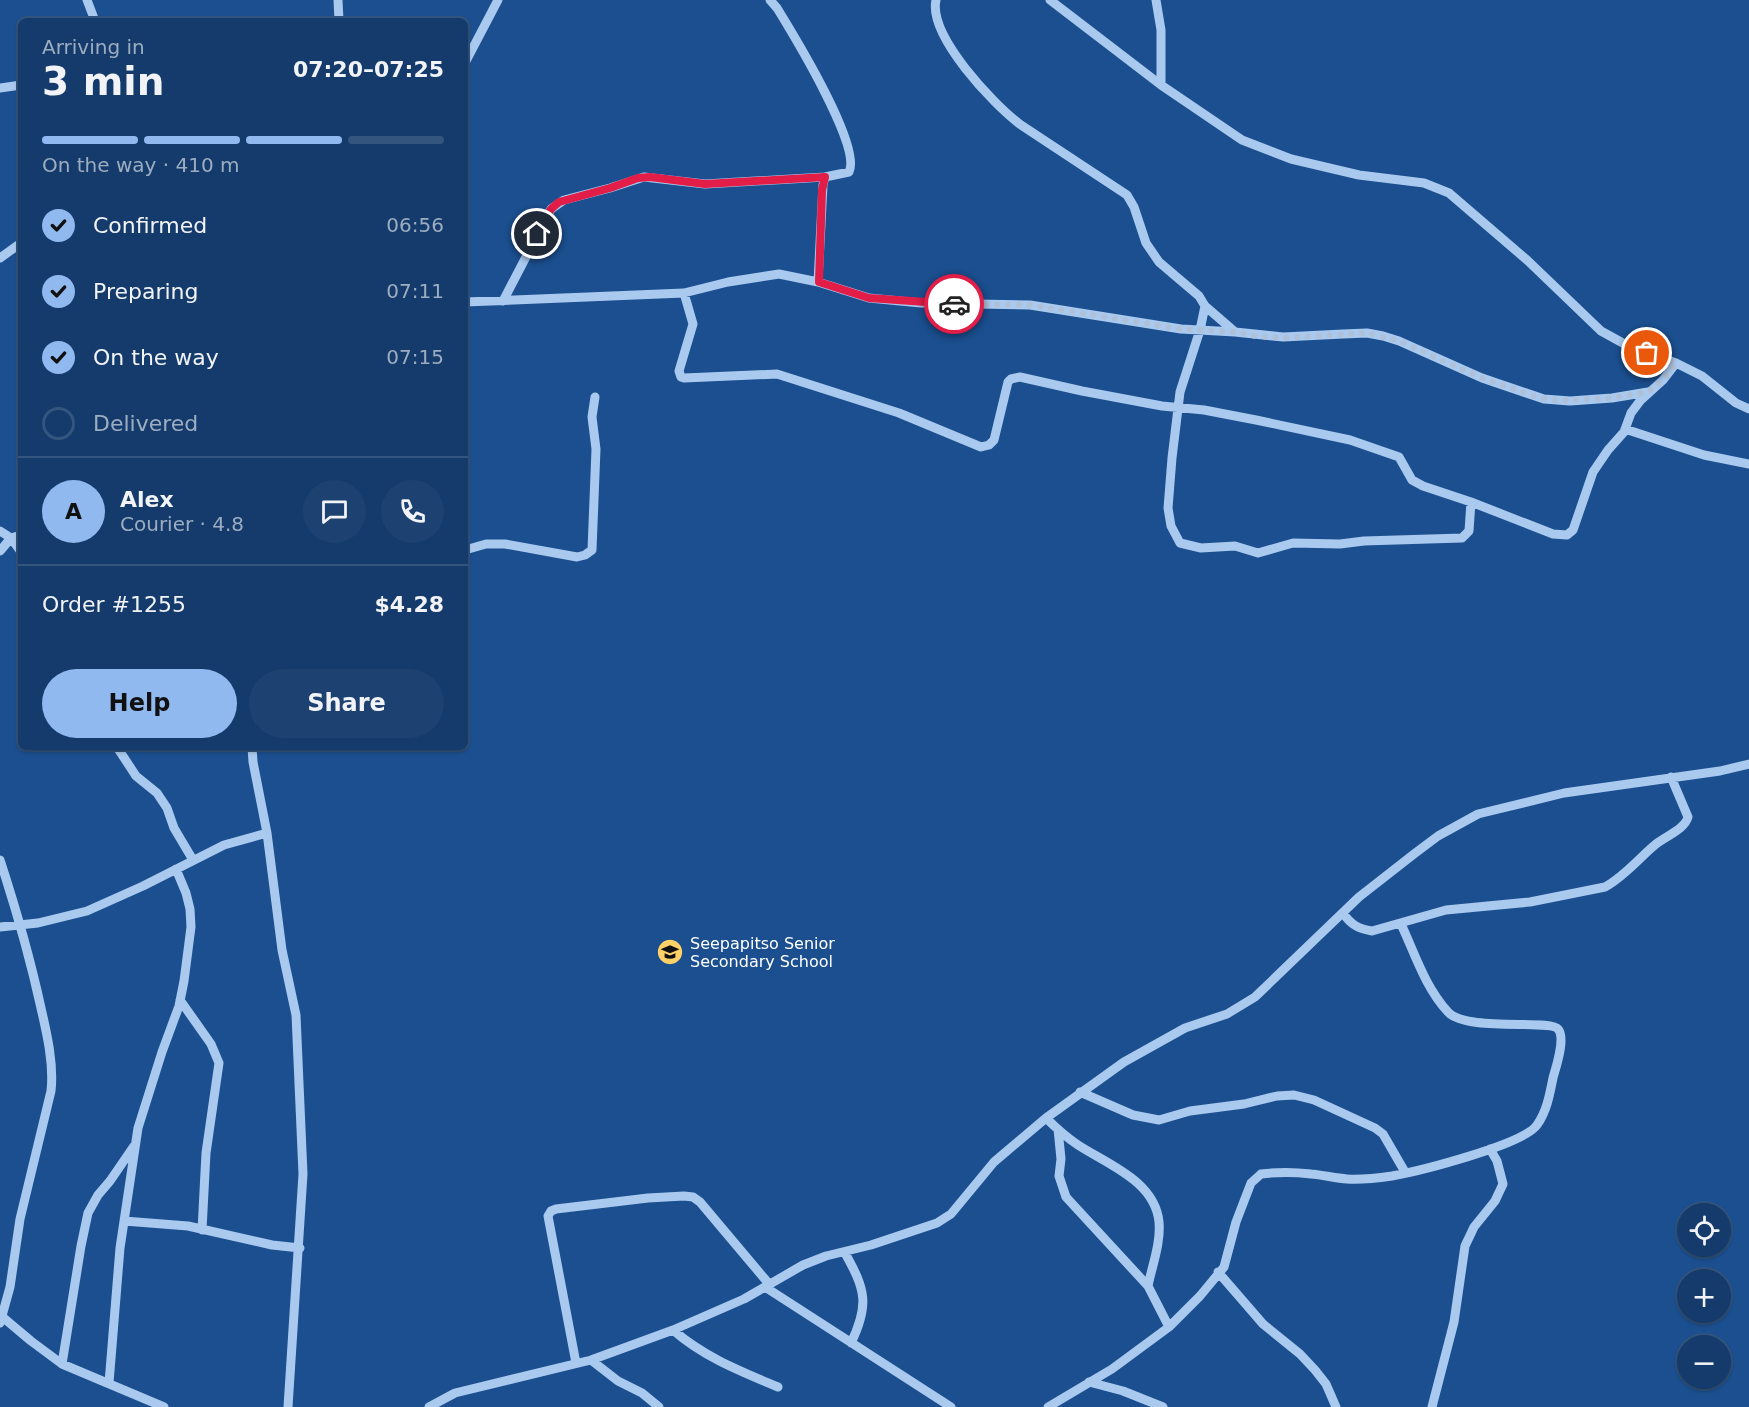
<!DOCTYPE html>
<html lang="en">
<head>
<meta charset="utf-8">
<style>
	:root { --surface:#143b6b; --page:#1d4271; --text:#f1f3f6; --muted:#9dadc1; --line:#33557e; --accent:#90b9f0 }
	body { margin:0; font-family:"DejaVu Sans",sans-serif; background:var(--page); color:var(--text); height:100vh; display:flex; flex-direction:column; font-size:22px; white-space:nowrap }
	* { box-sizing:border-box; margin:0 }
	p { font-size:20px; color:var(--muted) }
	.icon { flex:none; width:33px; height:33px; fill:none; stroke:currentColor; stroke-width:2; stroke-linecap:round; stroke-linejoin:round }
	.map { position:relative; flex:1; overflow:hidden }
	.details { position:absolute; left:18px; top:18px; width:450px; height:732px; display:flex; flex-direction:column; background:var(--surface); border-radius:9px; box-shadow:0 2px 4px #0004,0 0 0 2px var(--line) }
	.details>* { flex:none }
	.controls { position:absolute; left:1677px; top:1203px; display:grid; gap:12px }
	.controls a { display:grid; place-items:center; width:54px; height:54px; border-radius:50%; background:var(--surface); box-shadow:0 2px 4px #0004,0 0 0 2px var(--line); font-size:30px }
	.pin { position:absolute; display:grid; place-items:center; width:51px; height:51px; color:#fff; margin:-26px; border:3px solid #fff; border-radius:50%; box-shadow:0 2px 6px #0007 }
	.courier { position:absolute; display:grid; place-items:center; width:60px; height:60px; margin:-30px; border:4px solid #e11d48; border-radius:50%; background:#fff; color:#222; box-shadow:0 2px 8px #0007 }
	.summary em { font-style:normal; font-weight:700 }
	.summary div { display:flex; flex-direction:column-reverse }
	.summary { display:flex; align-items:center; justify-content:space-between; height:102px; padding:0 24px }
	h1 { font-size:39px; font-weight:700; line-height:45px }
	.bar { display:grid; grid-template-columns:repeat(4,1fr); gap:9px 6px; align-content:center; height:72px; padding:0 24px }
	.bar i { height:8px; border-radius:4px; background:var(--line) }
	.bar .selected { background:var(--accent) }
	.bar p { grid-column:span 4 }
	.line { display:flex; align-items:center; gap:15px; padding:0 24px; border-top:2px solid var(--line) }
	.line div { flex:1 }
	.round { display:grid; place-items:center; flex:none; width:63px; height:63px; border-radius:32px; background:var(--page) }
	ol { padding:0 24px; list-style:none }
	li { display:flex; align-items:center; gap:18px; height:66px }
	li p { margin-inline-start:auto }
	li .icon { padding:6px; border-radius:50%; background:var(--accent); color:#111; stroke-width:4 }
	li:last-child { color:var(--muted) }
	li i { width:33px; height:33px; border:3px solid var(--line); border-radius:50% }
	.primary-button { display:flex; gap:12px; margin-top:auto; padding:12px 24px }
	.primary-button a { flex:1; height:69px; border-radius:36px; background:var(--accent); color:#111; font-size:24px; font-weight:700; line-height:69px; text-align:center }
	.primary-button a+a { background:var(--page); color:var(--text) }
	.map>svg:first-child { display:block }
</style>
</head>
<body>
<div class="map">
<svg width="1749" height="1407" viewBox="0 0 1749 1407">
	<rect width="100%" height="100%" fill="#1b4f8f"/>
	<g fill="none" stroke-linecap="round" stroke-linejoin="round">
		<!-- minor -->
		<path stroke="#a9c9ee" stroke-width="9" d="M87 0 95 21
			M338 0 339 21
			M770 0 777 8C793 34 862 147 849 172L825 177 823 185 818 282
			M936 0C928 36 994 105 1021 125L1127 195 1134 207 1146 243 1159 262 1199 296 1205 306 1235 332 1283 337 1343 334 1367 333 1383 336 1399 341 1482 378 1544 399 1570 401 1612 398 1648 392
			M1050 0 1161 85 1242 140 1291 159 1359 175 1424 183 1449 193 1527 260 1601 331 1630 347 1676 363 1702 376 1736 403 1749 409
			M1156 0 1161 30V85
			M465 63 498 0
			M0 88 21 85
			M0 258 21 243
			M684 293 693 324 679 371 681 377 684 378 777 374 899 413 981 447 989 445 994 440 1008 382 1011 379 1020 377 1082 391 1162 406 1204 410 1256 420 1350 440 1399 457 1412 480 1423 486 1471 502 1553 534 1567 535 1573 530 1593 472 1608 450 1624 432 1631 413 1640 401 1663 380 1676 363
			M503 301 551 209 564 200 610 188 644 177 705 184 825 177
			M465 302 684 293 728 282 779 274 818 282 869 298 921 303 1030 305 1181 329 1235 332
			M1205 306 1200 330 1180 392 1172 458 1168 508 1171 526 1180 543 1201 548 1235 546 1258 553 1293 543 1340 544 1364 541 1462 538 1469 531 1471 502
			M1625 429 1704 455 1749 464
			M0 531 11 538 21 552
			M465 550 486 544H505L577 557 585 555 592 550 596 449 592 417 595 397
			M0 551 11 538 21 535
			M117 747 136 776 157 793 167 808 174 828 193 860
			M252 747 253 762 267 833 282 950 296 1015 303 1174 288 1407
			M0 860C16 909 30 958 41 1008 47 1034 54 1064 51 1091L20 1219 10 1287 0 1323
			M1343 913C1351 925 1359 929 1372 931L1446 910 1530 902 1605 887C1625 876 1639 858 1656 844 1666 836 1685 829 1688 817L1671 777
			M0 927 38 923 87 911 143 886 224 845 267 833
			M180 1000 211 1044 219 1063 206 1153 202 1230
			M1080 1092 1133 1115 1159 1120 1190 1111 1244 1104 1277 1096 1294 1095 1314 1100 1375 1128 1383 1134 1405 1172
			M1046 1118C1056 1128 1066 1137 1078 1145 1107 1164 1155 1181 1159 1222 1161 1243 1152 1266 1148 1286
			M1058 1129 1061 1159 1059 1176 1066 1197 1148 1286 1169 1327
			M124 1221 188 1226 272 1245 300 1248
			M845 1253C865 1289 870 1304 851 1343
			M1218 1272 1263 1324 1300 1354 1315 1370 1326 1384 1336 1407
			M765 1287 951 1407
			M0 1315 31 1341 62 1364 164 1407
			M673 1330C704 1357 740 1371 778 1387
			M591 1360 618 1381 642 1393 659 1407
			M576 1363 548 1216 551 1211 556 1209 648 1198 684 1196 693 1197 700 1202 769 1284
			M62 1364 81 1246 88 1213 98 1195 110 1181 134 1146
			M1089 1382 1123 1391 1163 1407
			M109 1383 120 1248 138 1128 162 1052 179 1006 184 981 191 927 190 909 186 893 176 869
			M429 1407 455 1393 591 1360 673 1330 744 1299 803 1265 826 1256 871 1245 937 1223 951 1214 994 1162 1046 1118 1124 1062 1185 1028 1227 1014 1255 997 1359 897 1414 854 1438 836 1478 814 1564 793 1720 771 1749 764
			M1048 1407 1112 1369 1169 1327 1200 1296 1224 1267 1236 1222 1251 1183 1261 1174C1277 1172 1294 1172 1311 1174 1323 1175 1335 1178 1347 1179 1362 1180 1378 1178 1392 1176 1419 1171 1523 1145 1537 1125 1547 1111 1550 1093 1553 1078 1556 1067 1566 1038 1558 1029 1550 1019 1466 1032 1448 1012 1425 987 1415 954 1401 924
			M1432 1407 1454 1322 1465 1246 1474 1227 1495 1201 1503 1184 1497 1161 1490 1149"/>
	</g>
	<g fill="none" stroke-linecap="round" stroke-linejoin="round">
		<!-- done -->
		<path stroke="#afc1d8" stroke-width="6" stroke-dasharray="0 10.8" d="M954 304 1030 305 1181 329 1235 332 1256 336 1282 338 1367 333 1399 341 1482 378 1536 397 1557 401 1612 398 1648 392 1664 380 1676 363 1647 353"/>
		<!-- route -->
		<path stroke="#e11d48" stroke-width="8" d="M537 234 551 209 559 202 610 188 638 178 650 177 705 184 825 177 822 190 819 282 869 298 954 304"/>
	</g>
	<!-- icons -->
	<defs>
		<g id="school-disc" transform="scale(1.35)"><circle r="9.5" fill="#ffd166" stroke="#1b4f8f"/><path d="M0-5L7-2L0 1L-7-2ZM-4 1L0 2.5L4 1V4Q0 6-4 4Z" fill="#111"/></g>
	</defs>
	<g fill-rule="evenodd">
		<use href="#school-disc" x="670" y="952"/>
	</g>
	<g text-anchor="middle" dominant-baseline="central" stroke-width="4.5" stroke-linejoin="round" paint-order="stroke">
		<!-- poi labels -->
		<g font-size="16" fill="#fff" stroke="#1b4f8f" text-anchor="start">
			<text x="690" y="943">Seepapitso Senior<tspan x="690" dy="18">Secondary School</tspan></text>
		</g>
	</g>
</svg>
<div class="controls">
<a><svg class="icon" aria-label="locate" viewBox="0 0 24 24"><circle cx="12" cy="12" r="6"/><path d="M12 2v4M12 18v4M2 12h4M18 12h4"/></svg></a>
<a>+</a>
<a>−</a>
</div>
<div class="pin" style="left:1647px;top:353px;background:#ea580c"><svg class="icon" aria-label="bag" viewBox="0 0 24 24"><path d="M5 8h14l-1 12H6zM9 8a3 3 0 0 1 6 0"/></svg></div>
<div class="pin" style="left:537px;top:234px;background:#1f2937"><svg class="icon" aria-label="home" viewBox="0 0 24 24"><path d="M3 11l9-7 9 7M6 9v11h12V9"/></svg></div>
<div class="courier" style="left:954px;top:304px"><svg class="icon" aria-label="car" viewBox="0 0 24 24"><path d="M5 17H2v-5l4-1 3-4h7l3 4 3 1v5h-3M9 17h6M6 11h13"/><circle cx="7" cy="17" r="2"/><circle cx="17" cy="17" r="2"/></svg></div>
<section class="details">
<div class="summary"><div><h1>3 min</h1><p>Arriving in</p></div><em>07:20–07:25</em></div>
<div class="bar"><i class="selected"></i><i class="selected"></i><i class="selected"></i><i></i><p>On the way · 410 m</p></div>
<ol>
<li><svg class="icon" aria-label="check" viewBox="0 0 24 24"><path d="M5 12l5 5 9-10"/></svg>Confirmed<p>06:56</p></li>
<li><svg class="icon" aria-label="check" viewBox="0 0 24 24"><path d="M5 12l5 5 9-10"/></svg>Preparing<p>07:11</p></li>
<li><svg class="icon" aria-label="check" viewBox="0 0 24 24"><path d="M5 12l5 5 9-10"/></svg>On the way<p>07:15</p></li>
<li><i></i>Delivered</li>
</ol>
<div class="line" style="height:108px"><b class="round" style="background:var(--accent);color:#111">A</b><div><b>Alex</b><p>Courier · 4.8</p></div><a class="round"><svg class="icon" aria-label="chat" viewBox="0 0 24 24"><path d="M4 5h16v11H9l-5 4z"/></svg></a><a class="round"><svg class="icon" aria-label="phone" viewBox="0 0 24 24"><path d="M5 4h4l2 5-3 2q2 4 5 5l2-3 5 2v4C11 20 4 13 5 4z"/></svg></a></div>
<div class="line" style="height:78px"><div>Order #1255</div><b>$4.28</b></div>
<div class="primary-button"><a>Help</a><a>Share</a></div>
</section>
</div>
</body>
</html>
